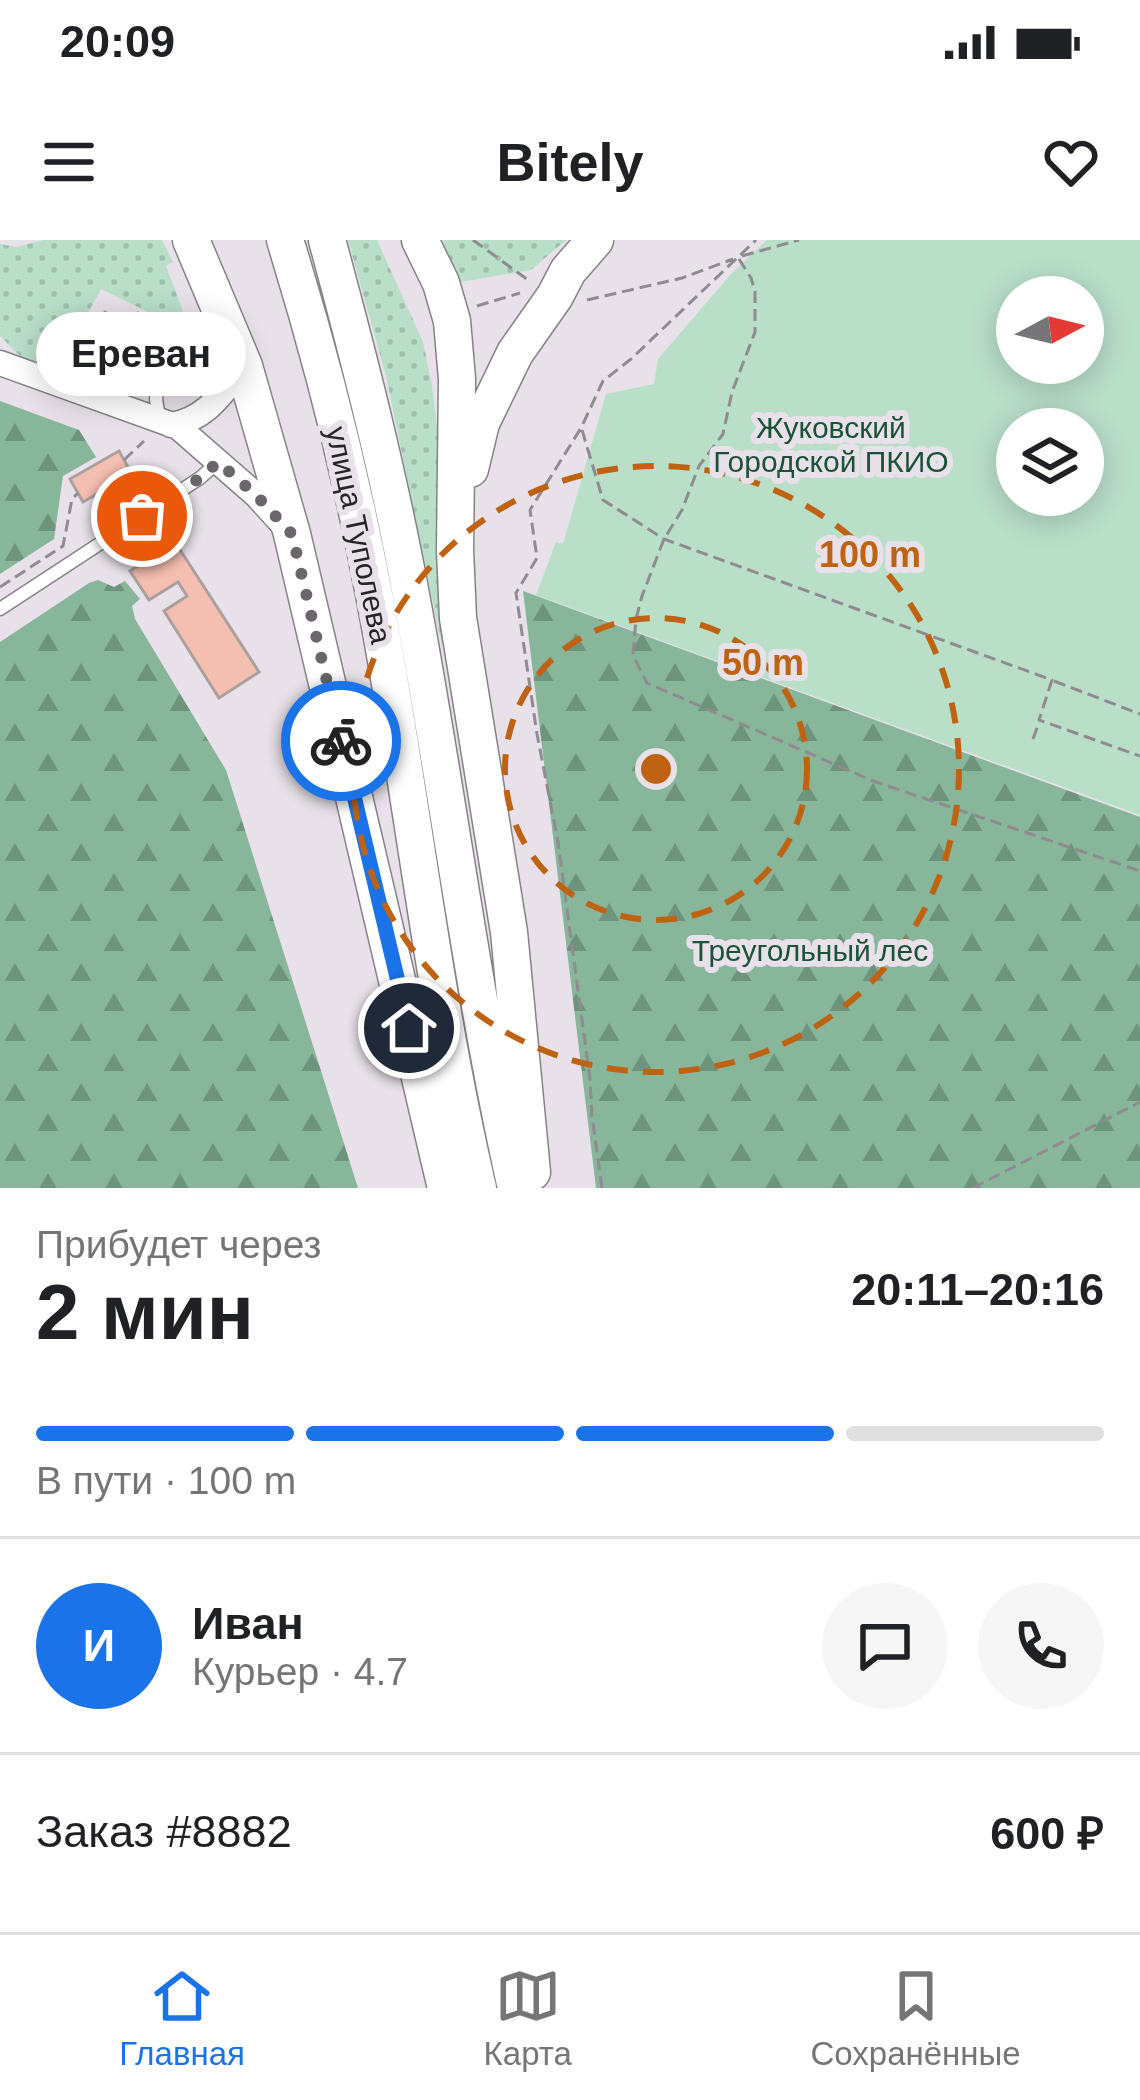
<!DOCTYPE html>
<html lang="ru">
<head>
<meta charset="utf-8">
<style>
	:root { --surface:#fff; --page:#f6f6f6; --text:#202124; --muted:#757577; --line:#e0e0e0; --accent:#1a73e8 }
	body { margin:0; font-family:Helvetica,sans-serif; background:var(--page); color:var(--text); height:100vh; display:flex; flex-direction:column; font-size:45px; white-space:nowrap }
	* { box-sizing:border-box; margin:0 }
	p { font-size:39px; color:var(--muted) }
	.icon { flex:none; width:66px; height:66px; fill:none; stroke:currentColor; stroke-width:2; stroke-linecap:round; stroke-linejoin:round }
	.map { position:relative; height:948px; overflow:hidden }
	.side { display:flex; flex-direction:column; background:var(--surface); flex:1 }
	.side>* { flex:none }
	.needle { width:78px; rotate:83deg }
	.buttons { position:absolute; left:996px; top:36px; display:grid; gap:24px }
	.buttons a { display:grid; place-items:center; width:108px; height:108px; border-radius:50%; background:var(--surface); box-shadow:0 6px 30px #0003; font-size:60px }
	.pin { position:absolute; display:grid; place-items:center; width:102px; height:102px; color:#fff; margin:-51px; border:6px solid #fff; border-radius:50%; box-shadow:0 3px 12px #0007 }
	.courier { position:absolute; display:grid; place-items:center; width:120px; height:120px; margin:-60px; border:9px solid #1a73e8; border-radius:50%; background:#fff; color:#222; box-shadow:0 3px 15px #0007 }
	.bubble { position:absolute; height:84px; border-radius:42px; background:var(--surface); box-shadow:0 6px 30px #0003; font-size:39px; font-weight:800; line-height:84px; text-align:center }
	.summary em { font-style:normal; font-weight:800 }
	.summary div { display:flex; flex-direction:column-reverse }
	.summary { display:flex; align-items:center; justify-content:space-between; height:204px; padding:0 36px }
	h1 { font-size:78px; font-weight:800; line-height:90px }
	.bar { display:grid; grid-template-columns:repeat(4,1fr); gap:18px 12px; align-content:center; height:144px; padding:0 36px }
	.bar i { height:15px; border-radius:9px; background:var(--line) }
	.bar .on { background:var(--accent) }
	.bar p { grid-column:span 4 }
	.line { display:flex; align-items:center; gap:30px; padding:0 36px; border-top:3px solid var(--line) }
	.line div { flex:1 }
	.round { display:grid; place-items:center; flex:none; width:126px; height:126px; border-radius:63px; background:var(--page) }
	.status { display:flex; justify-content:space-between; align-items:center; height:84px; padding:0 60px; background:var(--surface); direction:ltr }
	.status svg { height:33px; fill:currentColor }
	header { display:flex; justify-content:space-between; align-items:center; height:156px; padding:0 36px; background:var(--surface); font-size:54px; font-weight:800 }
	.menu { display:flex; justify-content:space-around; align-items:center; height:168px; border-top:3px solid var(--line); background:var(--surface); font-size:33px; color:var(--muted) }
	.menu a { display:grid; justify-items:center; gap:6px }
	.menu .on { color:var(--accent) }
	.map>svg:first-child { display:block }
</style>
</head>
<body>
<div class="status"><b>20:09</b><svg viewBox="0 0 49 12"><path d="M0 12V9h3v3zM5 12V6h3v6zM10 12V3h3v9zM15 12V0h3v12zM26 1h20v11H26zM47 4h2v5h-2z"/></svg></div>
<header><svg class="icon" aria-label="menu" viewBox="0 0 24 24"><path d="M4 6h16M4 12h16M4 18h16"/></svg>Bitely<svg class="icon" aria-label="heart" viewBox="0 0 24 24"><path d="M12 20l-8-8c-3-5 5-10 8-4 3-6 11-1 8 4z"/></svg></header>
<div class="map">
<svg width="1140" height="948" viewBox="0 0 1140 948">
	<defs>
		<pattern id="grass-dots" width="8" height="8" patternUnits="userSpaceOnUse" patternTransform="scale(3)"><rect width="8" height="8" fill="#b9dfc9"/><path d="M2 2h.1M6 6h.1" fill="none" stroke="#9fbfad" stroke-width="1.8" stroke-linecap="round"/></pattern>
		<pattern id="forest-firs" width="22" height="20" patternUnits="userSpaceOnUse" patternTransform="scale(3)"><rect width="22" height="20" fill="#87b69b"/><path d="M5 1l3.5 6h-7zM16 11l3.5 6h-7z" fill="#6e947e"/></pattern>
	</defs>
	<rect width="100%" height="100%" fill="#e8e1e9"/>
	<!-- grass -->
	<path fill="url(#grass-dots)" d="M43 0H162L173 22 166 26 202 122 189 127 183 123 177 102 181 88 101 49 60 124 46 131 21 117 0 96V4L17 7Z
		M348 0H377L423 102 432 145 440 212 443 280 442 406 386 136Z
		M443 0H566L531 30 460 42 450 26Z"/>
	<!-- forest -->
	<path fill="url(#forest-firs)" d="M0 161 79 190 96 217 63 236 54 299 0 334Z
		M98 340 114 347 125 341 140 359 132 366 135 379 226 530 358 948H0V402L89 343Z
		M523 351 1140 577V948H596Z"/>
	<!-- green -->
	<path fill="#b9dfc9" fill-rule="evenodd" d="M767 0H1140V575L536 355 556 302 563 304 606 154 654 144 658 119 732 33ZM1083 57V123H1017V57ZM1083 189V255H1017V189Z"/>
	<!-- building -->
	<path fill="#f4beb1" stroke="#aba09d" stroke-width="3" d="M105 72 132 85 138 73 159 83 141 120 119 109 127 94 100 82Z
		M119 211 132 234 83 262 70 239Z
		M175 302 259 432 219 458 164 371 187 356 178 342 149 360 130 331Z"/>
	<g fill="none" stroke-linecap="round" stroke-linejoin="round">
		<!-- service casing -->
		<g stroke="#878188" stroke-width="15">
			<path id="service" d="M152 99 164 106 156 159 159 178
				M62 144 79 134 112 87
				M0 369 200 238 218 222"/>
		</g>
		<!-- minor casing -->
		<g stroke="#878188" stroke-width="27">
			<path id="minor" d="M0 123 178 187 256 255 286 288
				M171 185C207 179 222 153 244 126"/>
		</g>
		<!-- primary casing -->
		<g stroke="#878188" stroke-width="39">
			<path id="primary" d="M191 0 244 126 292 294 446 948
				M285 0C321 116 351 234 374 354 412 551 432 752 478 948
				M327 0C359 118 389 235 411 355 448 552 472 752 516 948
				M420 0 441 43 452 81 457 139 455 310 458 378 509 692 532 932
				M470 229 481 183 515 113 555 56 568 31 595 0"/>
		</g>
		<!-- path -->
		<path stroke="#908b91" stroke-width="3" stroke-dasharray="12 6" stroke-linecap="butt" d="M473 0 528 40
			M742 16 799 0
			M739 19 751 38 755 51V92L732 152 723 194 699 226 682 270 664 299 642 356 636 379 633 415 647 443 873 541 1140 631
			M587 60 682 38 733 19
			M477 66 520 53
			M582 190 603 260 664 299 1052 440 1039 480 1140 516
			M124 220 144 201
			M0 347 63 306 72 259 78 253
			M1054 441 1140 474
			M1033 499 1039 482
			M602 948 592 876 590 839 558 602 537 494 516 353 537 318 530 270 581 188 603 141 631 119 756 0
			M973 948 1140 862"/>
		<!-- service -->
		<use href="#service" stroke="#fff" stroke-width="12"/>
		<!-- minor -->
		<use href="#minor" stroke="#fff" stroke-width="24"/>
		<!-- primary -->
		<use href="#primary" stroke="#fff" stroke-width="36"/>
	</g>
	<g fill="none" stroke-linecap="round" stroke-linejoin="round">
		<!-- done -->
		<path stroke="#6a666b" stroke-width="12" stroke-dasharray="0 21.6" d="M142 276 200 238 218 222 256 255 292 294 341 501"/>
		<!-- route -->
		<path stroke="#1a73e8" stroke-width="15" d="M341 501 409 788"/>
	</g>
	<!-- distance rings -->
	<g fill="none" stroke="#bf6313" stroke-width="6" stroke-dasharray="21 15">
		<circle cx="656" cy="529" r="151"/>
		<circle cx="656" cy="529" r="303"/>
	</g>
	<g text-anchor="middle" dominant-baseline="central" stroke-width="12" stroke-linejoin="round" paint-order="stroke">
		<!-- park labels -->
		<g font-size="30" fill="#1a5338" stroke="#e8e1e9">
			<text x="831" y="187">Жуковский<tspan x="831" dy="34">Городской ПКИО</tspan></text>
			<text x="810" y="710">Треугольный лес</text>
		</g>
		<!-- street labels -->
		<g font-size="30" fill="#262427" stroke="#e8e1e9">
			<text transform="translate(359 295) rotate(78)">улица Туполева</text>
		</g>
	</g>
	<circle cx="656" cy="529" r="18" fill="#bf6313" stroke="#e8e1e9" stroke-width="6"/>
	<g font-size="36" text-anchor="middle" font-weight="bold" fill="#bf6313" stroke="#e8e1e9" stroke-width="12" stroke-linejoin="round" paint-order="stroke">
		<text x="870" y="327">100 m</text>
		<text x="763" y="435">50 m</text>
	</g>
</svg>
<div class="buttons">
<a><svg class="needle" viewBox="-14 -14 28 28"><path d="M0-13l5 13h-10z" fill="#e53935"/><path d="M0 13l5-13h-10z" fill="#757577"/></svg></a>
<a><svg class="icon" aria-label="layers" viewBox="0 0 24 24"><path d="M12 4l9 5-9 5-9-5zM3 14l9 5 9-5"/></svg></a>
</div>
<div class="pin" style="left:142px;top:276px;background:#ea580c"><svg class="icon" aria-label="bag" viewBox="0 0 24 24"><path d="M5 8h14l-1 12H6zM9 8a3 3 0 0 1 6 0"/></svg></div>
<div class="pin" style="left:409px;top:788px;background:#1f2937"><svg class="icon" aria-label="home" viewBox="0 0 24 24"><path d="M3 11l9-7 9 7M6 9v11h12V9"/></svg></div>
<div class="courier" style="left:341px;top:501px"><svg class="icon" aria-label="bike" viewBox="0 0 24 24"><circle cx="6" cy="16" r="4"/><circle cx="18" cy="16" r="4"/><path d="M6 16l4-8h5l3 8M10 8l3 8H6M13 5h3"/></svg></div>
<div class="bubble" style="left:36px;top:72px;width:210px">Ереван</div>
</div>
<section class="side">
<div class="summary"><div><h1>2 мин</h1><p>Прибудет через</p></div><em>20:11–20:16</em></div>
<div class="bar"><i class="on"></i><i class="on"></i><i class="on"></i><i></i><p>В пути · 100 m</p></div>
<div class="line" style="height:216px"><b class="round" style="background:var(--accent);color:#fff">И</b><div><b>Иван</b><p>Курьер · 4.7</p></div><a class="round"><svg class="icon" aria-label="chat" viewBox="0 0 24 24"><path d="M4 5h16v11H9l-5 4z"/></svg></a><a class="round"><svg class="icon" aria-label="phone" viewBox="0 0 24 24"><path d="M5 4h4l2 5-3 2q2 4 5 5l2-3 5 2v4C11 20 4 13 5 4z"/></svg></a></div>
<div class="line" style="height:156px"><div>Заказ #8882</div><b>600 ₽</b></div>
</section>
<nav class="menu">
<a class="on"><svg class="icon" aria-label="home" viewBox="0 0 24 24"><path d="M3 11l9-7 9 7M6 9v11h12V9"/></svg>Главная</a>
<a><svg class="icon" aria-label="map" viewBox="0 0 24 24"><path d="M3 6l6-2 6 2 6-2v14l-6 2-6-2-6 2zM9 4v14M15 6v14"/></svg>Карта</a>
<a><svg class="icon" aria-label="saved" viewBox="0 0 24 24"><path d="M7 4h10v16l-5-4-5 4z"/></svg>Сохранённые</a>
</nav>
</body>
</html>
